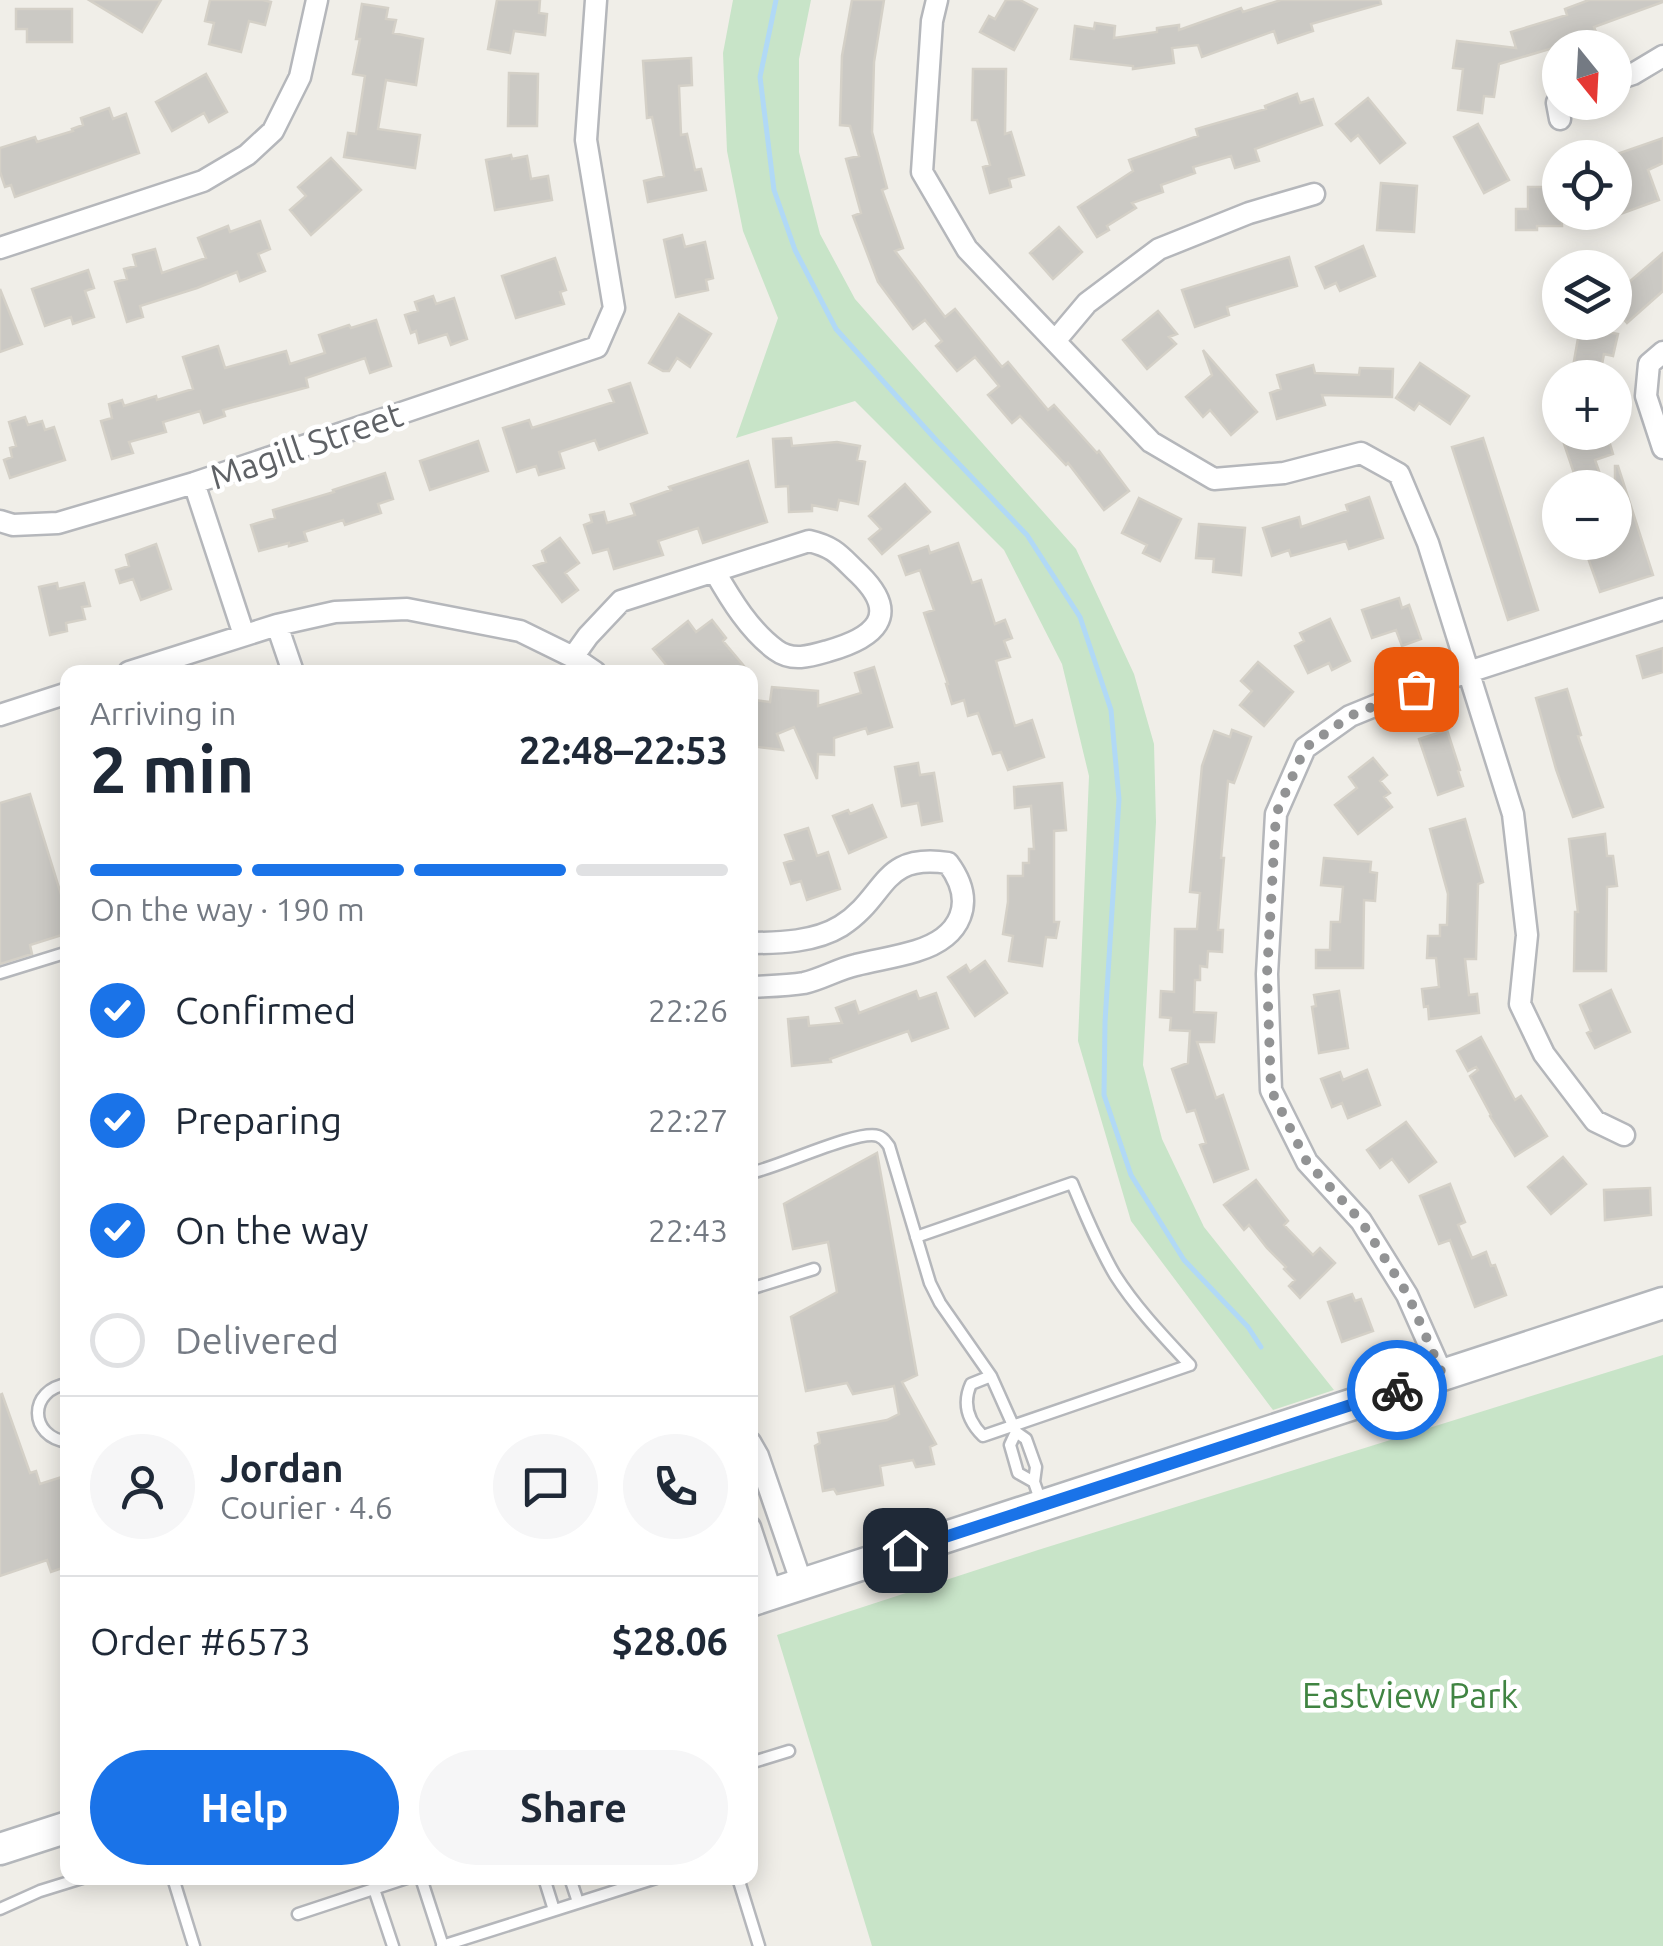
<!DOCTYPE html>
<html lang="en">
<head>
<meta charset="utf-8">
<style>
	:root { --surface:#fff; --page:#f6f6f7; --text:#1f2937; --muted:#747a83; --line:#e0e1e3; --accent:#1a73e8 }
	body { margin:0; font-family:Ubuntu,sans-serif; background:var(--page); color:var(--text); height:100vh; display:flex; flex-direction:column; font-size:38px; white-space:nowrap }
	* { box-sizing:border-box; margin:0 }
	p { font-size:32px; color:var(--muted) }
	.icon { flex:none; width:55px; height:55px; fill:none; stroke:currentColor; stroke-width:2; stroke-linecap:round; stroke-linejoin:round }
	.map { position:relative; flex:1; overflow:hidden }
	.drawer { position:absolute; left:60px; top:665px; width:698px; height:1220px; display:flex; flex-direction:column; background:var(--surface); border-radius:20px; box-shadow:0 5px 25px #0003 }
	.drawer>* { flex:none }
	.needle { width:65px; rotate:162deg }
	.buttons { position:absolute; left:1542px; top:30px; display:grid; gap:20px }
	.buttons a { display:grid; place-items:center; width:90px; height:90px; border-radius:50%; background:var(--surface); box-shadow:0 5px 25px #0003; font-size:50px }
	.pin { position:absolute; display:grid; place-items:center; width:85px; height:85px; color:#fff; margin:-42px; border-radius:20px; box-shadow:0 5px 15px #0006 }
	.courier { position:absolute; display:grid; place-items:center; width:100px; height:100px; margin:-50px; border:8px solid #1a73e8; border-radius:50%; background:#fff; color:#222; box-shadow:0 2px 12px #0007 }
	.head em { font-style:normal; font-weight:700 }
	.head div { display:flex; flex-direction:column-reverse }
	.head { display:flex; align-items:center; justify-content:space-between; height:170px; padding:0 30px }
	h1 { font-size:65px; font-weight:700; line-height:75px }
	.bar { display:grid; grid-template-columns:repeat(4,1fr); gap:15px 10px; align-content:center; height:120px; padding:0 30px }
	.bar i { height:12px; border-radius:8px; background:var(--line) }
	.bar .on { background:var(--accent) }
	.bar p { grid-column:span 4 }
	.line { display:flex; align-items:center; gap:25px; padding:0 30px; border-top:2px solid var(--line) }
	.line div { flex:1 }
	.round { display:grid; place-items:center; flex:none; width:105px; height:105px; border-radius:52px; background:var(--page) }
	ol { padding:0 30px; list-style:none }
	li { display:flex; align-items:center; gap:30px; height:110px }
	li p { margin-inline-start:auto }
	li .icon { padding:10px; border-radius:50%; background:var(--accent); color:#fff; stroke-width:4 }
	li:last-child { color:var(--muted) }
	li i { width:55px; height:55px; border:5px solid var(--line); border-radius:50% }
	.button { display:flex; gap:20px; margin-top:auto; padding:20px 30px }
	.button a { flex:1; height:115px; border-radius:60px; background:var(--accent); color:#fff; font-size:40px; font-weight:700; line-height:115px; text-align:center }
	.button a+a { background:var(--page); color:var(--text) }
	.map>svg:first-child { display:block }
</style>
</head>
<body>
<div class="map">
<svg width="1663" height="1946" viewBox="0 0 1663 1946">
	<rect width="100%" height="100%" fill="#f0eee8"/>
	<!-- green -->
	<path fill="#c8e4c8" d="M733 0H811L799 59V152L820 234 855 299 1076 549 1134 674 1154 744 1156 822 1143 1065 1162 1139 1204 1227 1334 1390 1273 1410 1131 1221 1078 1041 1089 776 1062 664 1004 550 855 401 736 438 778 318 743 231 727 151 723 53Z
		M1663 1355V1946H872L777 1635 1038 1550Z"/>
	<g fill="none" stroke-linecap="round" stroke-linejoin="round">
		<!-- stream -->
		<path stroke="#b1d9f6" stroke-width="5" d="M776 0 760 77 774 190 795 250 836 329 937 441 1027 535 1080 617 1111 710 1119 799 1105 1022 1104 1095 1131 1175 1184 1260 1248 1327 1261 1347"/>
	</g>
	<!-- building -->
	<path fill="#cbc9c4" stroke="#d4d0c7" stroke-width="2.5" d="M89 0H161L142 32Z
		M210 0H263L271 2 265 25 249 21 241 52 209 44 214 23 205 21Z
		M497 0H540L539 13 547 14 545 35 514 31 510 53 488 49Z
		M852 0H884L874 62 872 132 887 188 882 190 903 248 895 251 945 317 955 309 1002 367 1008 362 1048 410 1054 405 1097 453 1099 451 1129 491 1104 510 1068 463 1066 465 1020 416 1012 423 988 395 999 386 975 357 957 371 936 346 942 341 925 320 913 329 878 282 853 216 861 213 846 159 859 156 850 126 840 125 842 56Z
		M1006 0H1020L1037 9 1014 50 980 32 989 16 995 19Z
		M1281 0H1380L1381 4 1311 24 1313 31 1278 43 1274 31 1202 57 1198 45 1172 48 1174 63 1133 69V66L1071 59 1075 26 1094 29 1095 23 1115 26 1114 38 1157 32V28L1179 25V30L1241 8 1243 12Z
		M1589 0H1663V2L1594 27 1597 35 1499 64 1494 97 1484 96 1482 113 1458 110 1463 69 1453 68 1457 41 1516 48 1511 32 1567 15 1565 9Z
		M362 4 388 8 386 19 396 20 393 33 423 39 416 85 386 80 378 129 420 135 415 168 344 157 348 133 356 134 365 76 353 74 360 39H356Z
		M16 9H72V42H27V29H16Z
		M691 58 692 85 679 86 681 135 687 134 695 170 701 169 706 190 648 202 644 181 664 176 652 117 647 118 643 61Z
		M973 69H1006L1005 134 1011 132 1024 175 1009 179 1011 187 990 193 983 167 990 165 977 120H972Z
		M509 73 538 74 537 126H508Z
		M206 74 227 112 209 122 204 113 172 131 156 102Z
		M1297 94 1300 103 1313 99 1322 125 1255 149 1259 161 1235 168 1231 156 1193 167 1195 173 1161 185 1163 192 1132 203 1136 208 1107 226 1109 230 1097 237 1078 207 1133 171 1129 160 1198 136 1196 129 1266 109 1265 106Z
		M1368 98 1405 143 1380 163 1358 135 1351 141 1336 124Z
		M109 108 113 119 126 114 139 153 15 197 11 185 5 187 0 172V148L35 137 37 142 73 131 72 129 83 125 81 118Z
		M1478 124 1509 180 1484 193 1454 137Z
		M1663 138V163L1648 170 1659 200 1615 216V183L1626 179 1617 154Z
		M511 155 512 159 527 156 531 179 548 176 552 200 495 210 486 160Z
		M331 158 361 190 311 235 290 210 306 196 298 187Z
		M1381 183 1417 186 1414 232 1377 230Z
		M1528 187H1560L1562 226H1537V230H1516V209H1528Z
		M260 221 270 249 258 254 265 271 240 281 237 272 197 288 140 306 143 317 127 322 115 282 127 279 124 269 136 266 133 255 155 249 162 273 206 258 198 238 228 226 230 232Z
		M1059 227 1082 252 1053 279 1030 253Z
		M682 235 685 247 705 242 713 278 706 280 708 290 676 297 664 240Z
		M1363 246 1375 276 1340 291 1336 283 1325 288 1316 267Z
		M1663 253V291L1627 323 1615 309V294Z
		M1289 257 1297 286 1227 307 1229 315 1195 327 1182 290Z
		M555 258 566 290 560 292 564 304 516 318 502 276Z
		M88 270 94 288 85 291 94 317 73 324 71 317 45 326 32 289Z
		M0 289 22 344 0 352Z
		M433 296 436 304 454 298 467 339 451 345 447 334 419 343 416 331 411 333 405 315 418 311 415 302Z
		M1158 311 1177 334 1169 337 1176 344 1147 369 1123 340Z
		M679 314 711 334 690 367 677 358 669 371H663L649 363Z
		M376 320 391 366 370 373 365 358 306 378 308 387 223 410 225 416 204 423 200 411 163 422 166 432 129 442 133 453 112 459 101 421 112 418 109 404 122 400 124 406 156 396 157 400 193 389 183 357 218 346 225 368 286 351 290 364 325 353 319 335 349 325 351 328Z
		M1580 327 1618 334 1613 356 1604 354 1600 375 1593 373 1592 378H1571Z
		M1203 350 1257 412 1231 435 1210 410 1203 417 1186 397 1212 375Z
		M1420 363 1469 396 1450 424 1419 403 1414 410 1396 398Z
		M1313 365 1315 373 1359 375 1360 368 1393 369 1392 397 1322 395 1325 405 1277 419 1270 393 1281 389 1277 375Z
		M630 383 647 433 599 450 595 440 559 452 564 468 539 475 536 466 517 472 503 428 529 420 532 428 614 402 609 390Z
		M25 417 28 425 42 421 45 430 54 427 65 460 10 478 4 460 12 457 10 448 16 446 9 422Z
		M1560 432H1596L1598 437 1607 434 1613 454 1595 460 1605 488H1579Z
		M791 438 792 446 837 442 860 446 857 460 865 462 858 504 839 500 837 510 812 505V511L789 512 788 486 776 487 773 439Z
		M1483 438 1538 610 1508 620 1452 447Z
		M478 441 488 471 430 490 420 461Z
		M748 461 767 522 703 543 698 528 658 541 663 555 614 569 608 549 593 553 584 525 592 522 590 515 604 512 607 523 635 515 631 504 671 490 669 487Z
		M1615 466H1618L1653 575 1600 592 1588 558 1604 553 1600 542H1615Z
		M385 473 393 499 378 504 381 513 345 525 343 520 304 532 307 541 289 546V543L259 551 251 525 275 518 273 510 334 492 333 490Z
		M905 484 930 512 882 554 869 539 881 529 869 516Z
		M1369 497 1383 538 1349 549 1346 541 1291 556 1289 550 1272 556 1263 528 1299 517 1301 527 1348 511 1346 505Z
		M1139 498 1181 519 1160 561 1143 553 1147 545 1122 533Z
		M1199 524 1245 528 1241 575 1213 572 1214 559 1196 558Z
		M560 538 579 563 565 573 578 590 562 602 534 566 546 562 542 551Z
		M958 543 972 583 981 580 995 624 1005 620 1012 638 1004 641 1010 657 996 661 1015 726 1032 720 1044 757 1008 770 1001 752 993 754 978 713 968 716 964 700 952 704 946 684H948L924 613 934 610 920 570 906 575 899 556 928 546 930 553Z
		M156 544 171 589 141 600 133 579 120 583 116 570 129 566 126 555Z
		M57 583 58 589 84 583 90 606 82 607 85 619 66 623 67 631 50 635 39 587Z
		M1399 598 1402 608 1409 605 1421 639 1402 646 1396 630 1372 638 1362 610Z
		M1330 619 1350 661 1332 670 1329 663 1308 673 1295 646 1304 641 1300 633Z
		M712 620 726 638 723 641 749 672H672L653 649 688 621 696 632Z
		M1663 648V672L1643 678 1637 656Z
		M1258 662 1293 692 1264 726 1240 705 1252 691 1241 681Z
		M874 667 892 727 868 734 866 728 834 738V755L818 754 817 779 794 727 777 734 783 750 750 746 754 700 770 702 772 687 818 691V706L861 693 855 673Z
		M1567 689 1581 735 1578 736 1603 807 1573 817 1556 769 1536 698Z
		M1232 730 1251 737 1234 783 1228 781 1221 858H1224L1218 930H1223L1222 952 1208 951 1207 967 1200 966V980H1195L1194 1012 1216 1013 1214 1042H1197L1216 1098 1223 1095 1248 1169 1214 1182 1200 1145 1206 1143 1195 1110 1187 1112 1172 1069 1188 1063 1190 1031 1170 1030 1171 1018 1160 1017 1161 991 1174 992 1175 929H1197L1200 893 1190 892 1202 766 1214 731 1230 737Z
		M1447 730 1460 770 1458 771 1463 786 1438 795 1419 739Z
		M1373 758 1387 775 1380 781 1390 793 1384 797 1392 807 1358 834 1335 805 1357 788 1349 777Z
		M918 763 920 775 934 773 942 821 922 825 918 803 902 806 895 767Z
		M1062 783 1066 830 1054 831V922H1059L1056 938 1046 937 1042 966 1009 961 1013 936 1003 934 1008 902V876H1023V863H1029V849H1034L1031 806 1015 808 1014 787Z
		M30 794 68 917V933L30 945 32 954 0 964V803Z
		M872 805 886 837 849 853 833 816 848 810 850 814Z
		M1465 819 1483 882 1478 884 1476 959H1465L1469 995 1477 994 1479 1013 1429 1019 1428 1006 1424 1007 1422 989 1439 987 1436 958H1427L1428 936H1440V925H1447L1448 894 1430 829Z
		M808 828 817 856 828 852 840 889 807 900 801 881 791 884 784 863 794 860 785 835Z
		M1605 834 1607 856H1613L1617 886 1607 887 1606 971H1574L1575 912H1578L1569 839Z
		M1324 858 1371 862 1370 872 1377 873 1375 901 1364 900 1363 968H1316V950H1330L1331 922H1340L1343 887 1321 885Z
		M985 961 1007 993 975 1016 948 977 966 965 970 972Z
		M1611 990 1630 1032 1595 1048 1587 1033 1591 1031 1580 1005Z
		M916 991 919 999 936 993 948 1028 912 1041 908 1031 830 1059 831 1062 792 1066 788 1019 808 1017 809 1026 842 1023 836 1008 855 1001 859 1013Z
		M1339 991 1348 1048 1319 1053 1312 1007 1316 1006 1314 995Z
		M1481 1037 1515 1100 1521 1096 1547 1136 1515 1156 1490 1116 1491 1115 1470 1076 1478 1070 1476 1067 1468 1071 1457 1051Z
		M1367 1070 1380 1105 1348 1118 1342 1103 1332 1107 1321 1079 1340 1072 1343 1080Z
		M1406 1122 1436 1162 1409 1182 1392 1159 1380 1168 1367 1150Z
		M877 1153 917 1375 902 1382 936 1444 930 1447 934 1464 916 1467 913 1460 880 1466 883 1485 837 1494 834 1489 823 1491 815 1446 820 1443 818 1433 887 1420 899 1414 894 1386 853 1394 847 1383 806 1391 791 1317 837 1292 828 1242 793 1249 784 1204Z
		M1563 1157 1586 1184 1551 1214 1528 1187Z
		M1256 1180 1288 1221 1284 1225 1313 1255 1320 1248 1335 1263 1300 1298 1289 1286 1295 1280 1284 1269 1286 1267 1267 1248 1249 1225 1244 1230 1224 1205Z
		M1450 1184 1465 1222 1458 1225 1472 1258 1486 1252 1491 1266 1495 1265 1506 1295 1475 1307 1450 1240 1439 1244 1420 1196Z
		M1650 1188 1651 1215 1605 1220 1604 1190Z
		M1352 1294 1355 1301 1361 1299 1373 1331 1342 1342 1328 1302Z
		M2 1394 30 1473 36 1471 40 1484 68 1475V1566L51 1572 47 1560 0 1576V1395Z"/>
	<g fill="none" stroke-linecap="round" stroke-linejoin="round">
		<!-- service casing -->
		<g stroke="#b5b7bb" stroke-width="15">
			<path id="service" d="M0 973 68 952
				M750 1173C777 1168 858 1129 878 1136 884 1138 885 1141 889 1146L930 1283 940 1303 991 1376 1016 1432 1026 1439 1036 1467 1034 1482 1041 1502
				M916 1237 1072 1183C1085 1214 1098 1246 1115 1275 1136 1308 1164 1337 1190 1365L983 1436C968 1421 962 1404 971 1384L991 1376
				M750 1289 814 1269
				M68 1384C28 1389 28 1437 68 1442
				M1016 1432 1010 1445 1018 1473 1034 1482
				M750 1763 789 1751
				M173 1878 194 1946
				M421 1878 443 1946
				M544 1878 554 1910
				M570 1878 578 1902
				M738 1878 759 1946
				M374 1889 393 1946
				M0 1909 40 1891 82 1878
				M298 1914 407 1878
				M442 1946 656 1878"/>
		</g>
		<!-- minor casing -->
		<g stroke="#b5b7bb" stroke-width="25">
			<path id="minor" d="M937 0 932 21 922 172 967 249 1151 442 1214 479 1284 473 1361 453 1399 474 1428 543 1513 814 1527 935 1520 1004 1544 1054 1595 1121 1624 1135
				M1615 80 1633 74 1663 56
				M1560 119 1557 103 1560 101
				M0 248 203 181 247 155 273 131 300 77 317 0
				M1055 341 1087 303 1159 249 1249 213 1314 194
				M1663 352 1649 364 1646 396 1663 448
				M194 483 244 635
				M0 521 13 525 58 523 194 483 597 347 614 308 586 140 596 0
				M277 625 293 672
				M573 657 588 636 621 601 809 541C835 547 840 556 859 574 902 616 874 638 828 651 811 656 792 662 776 650 750 631 731 600 715 572
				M129 672 277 625 335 612 407 609 520 631 573 657 595 672
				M0 715 68 693
				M750 943C780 943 815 942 841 926 888 896 880 853 948 863 977 902 962 937 916 951 897 957 876 960 856 965 838 969 822 979 804 983 787 986 768 986 750 987
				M1443 1376 1407 1295 1361 1221 1307 1162 1271 1090 1267 974 1276 814 1305 748 1350 716 1416 689 1663 609
				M750 1442 758 1456 802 1584
				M750 1527 772 1594"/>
		</g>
		<!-- secondary casing -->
		<g stroke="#b4b7bb" stroke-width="35">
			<path id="secondary" d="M750 1601 1663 1303
				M0 1849 68 1827"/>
		</g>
		<!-- service -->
		<use href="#service" stroke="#fff" stroke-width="10"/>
		<!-- minor -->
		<use href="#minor" stroke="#fff" stroke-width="20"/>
		<!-- secondary -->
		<use href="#secondary" stroke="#fff" stroke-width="30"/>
	</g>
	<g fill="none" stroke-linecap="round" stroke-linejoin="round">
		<!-- done -->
		<path stroke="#929394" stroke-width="10" stroke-dasharray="0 18" d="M1397 1390 1443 1376 1408 1295 1361 1221 1307 1162 1271 1090 1267 974 1276 814 1305 748 1350 716 1416 689"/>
		<!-- route -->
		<path stroke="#1a73e8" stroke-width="12" d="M905 1550 1397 1390"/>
	</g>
	<g text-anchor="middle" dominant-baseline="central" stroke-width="9" stroke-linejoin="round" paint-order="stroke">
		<!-- street labels -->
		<g font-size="35" fill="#5f6266" stroke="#fff">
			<text transform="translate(306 445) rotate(-19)">Magill Street</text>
		</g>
		<!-- park labels -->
		<g font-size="35" fill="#408442" stroke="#fff">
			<text x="1410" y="1695">Eastview Park</text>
		</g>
	</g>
</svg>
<div class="buttons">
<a><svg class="needle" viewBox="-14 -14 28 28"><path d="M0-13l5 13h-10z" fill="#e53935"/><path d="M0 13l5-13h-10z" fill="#747a83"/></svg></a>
<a><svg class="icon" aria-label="locate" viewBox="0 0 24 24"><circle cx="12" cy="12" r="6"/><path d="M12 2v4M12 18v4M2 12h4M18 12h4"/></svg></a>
<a><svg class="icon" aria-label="layers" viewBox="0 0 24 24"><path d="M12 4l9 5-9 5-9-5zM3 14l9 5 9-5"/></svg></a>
<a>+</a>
<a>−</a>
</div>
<div class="pin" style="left:1416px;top:689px;background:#ea580c"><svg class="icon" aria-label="bag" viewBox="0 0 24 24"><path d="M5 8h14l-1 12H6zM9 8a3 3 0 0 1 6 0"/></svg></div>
<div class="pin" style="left:905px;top:1550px;background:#1f2937"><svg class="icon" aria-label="home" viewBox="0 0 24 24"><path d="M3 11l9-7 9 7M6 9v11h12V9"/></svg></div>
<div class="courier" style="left:1397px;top:1390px"><svg class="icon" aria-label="bike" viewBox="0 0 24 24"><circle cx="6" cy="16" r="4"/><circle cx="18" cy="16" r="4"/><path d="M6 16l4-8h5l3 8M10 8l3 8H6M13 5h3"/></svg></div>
<section class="drawer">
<div class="head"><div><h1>2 min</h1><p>Arriving in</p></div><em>22:48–22:53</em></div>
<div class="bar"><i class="on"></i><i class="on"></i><i class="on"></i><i></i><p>On the way · 190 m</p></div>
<ol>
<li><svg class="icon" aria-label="check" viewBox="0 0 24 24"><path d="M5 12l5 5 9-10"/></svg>Confirmed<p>22:26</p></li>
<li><svg class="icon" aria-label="check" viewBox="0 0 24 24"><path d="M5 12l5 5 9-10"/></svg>Preparing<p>22:27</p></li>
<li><svg class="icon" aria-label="check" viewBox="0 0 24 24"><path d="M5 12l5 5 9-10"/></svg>On the way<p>22:43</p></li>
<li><i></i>Delivered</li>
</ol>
<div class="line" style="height:180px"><a class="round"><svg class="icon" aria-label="person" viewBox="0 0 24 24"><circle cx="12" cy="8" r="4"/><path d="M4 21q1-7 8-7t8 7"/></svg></a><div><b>Jordan</b><p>Courier · 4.6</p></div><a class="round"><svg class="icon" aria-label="chat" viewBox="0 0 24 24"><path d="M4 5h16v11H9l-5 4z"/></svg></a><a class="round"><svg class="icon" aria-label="phone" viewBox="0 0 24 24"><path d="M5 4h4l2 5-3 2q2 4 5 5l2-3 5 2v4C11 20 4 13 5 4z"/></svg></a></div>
<div class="line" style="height:130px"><div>Order #6573</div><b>$28.06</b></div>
<div class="button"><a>Help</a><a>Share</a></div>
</section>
</div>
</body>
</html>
